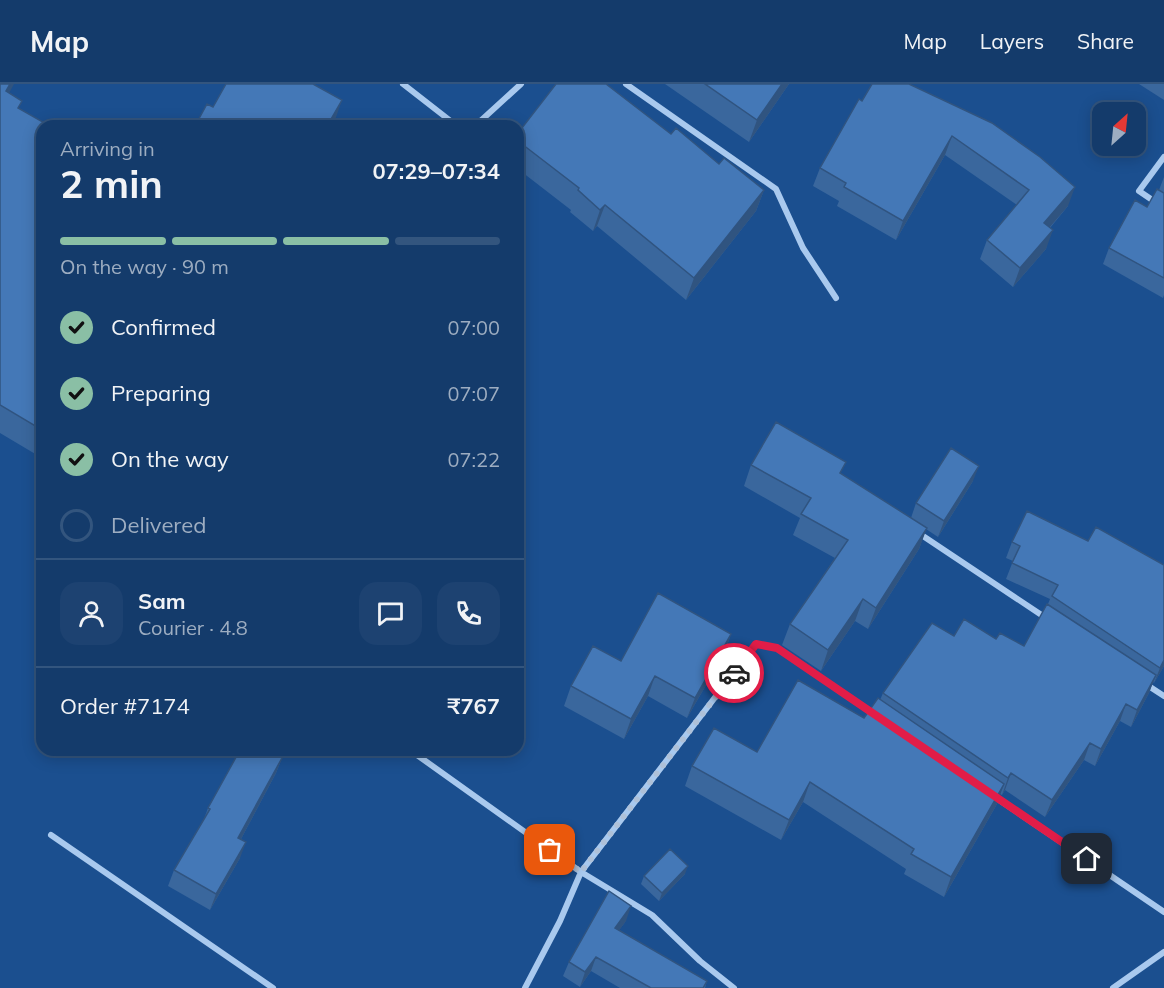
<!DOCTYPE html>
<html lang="en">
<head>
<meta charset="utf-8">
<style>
	:root { --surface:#143b6b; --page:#1d4271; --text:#f1f3f6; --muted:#9dadc1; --line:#33557e; --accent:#8abfa5 }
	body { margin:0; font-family:Mulish,sans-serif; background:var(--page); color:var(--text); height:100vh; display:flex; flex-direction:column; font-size:22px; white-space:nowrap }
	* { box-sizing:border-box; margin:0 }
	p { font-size:20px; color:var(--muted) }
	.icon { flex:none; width:33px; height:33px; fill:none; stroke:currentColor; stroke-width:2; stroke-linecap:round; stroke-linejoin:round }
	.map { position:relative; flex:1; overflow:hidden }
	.sheet { position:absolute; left:36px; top:36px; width:488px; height:636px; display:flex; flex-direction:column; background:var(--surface); border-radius:18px; box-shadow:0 3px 15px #0003,0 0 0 2px var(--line) }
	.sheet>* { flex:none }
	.needle { width:39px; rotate:27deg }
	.tools { position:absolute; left:1092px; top:18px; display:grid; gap:12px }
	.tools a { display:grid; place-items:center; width:54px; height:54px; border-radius:12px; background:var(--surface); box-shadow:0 3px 15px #0003,0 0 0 2px var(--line); font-size:30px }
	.pin { position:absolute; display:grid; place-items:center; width:51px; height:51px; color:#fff; margin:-26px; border-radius:12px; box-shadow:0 3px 9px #0006 }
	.courier { position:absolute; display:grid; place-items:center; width:60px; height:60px; margin:-30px; border:4px solid #e11d48; border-radius:50%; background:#fff; color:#222; box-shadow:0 2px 8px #0007 }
	.head em { font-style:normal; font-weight:700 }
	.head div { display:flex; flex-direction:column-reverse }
	.head { display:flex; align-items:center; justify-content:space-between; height:102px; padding:0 24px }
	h1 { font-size:39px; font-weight:700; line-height:45px }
	.bar { display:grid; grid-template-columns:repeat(4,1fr); gap:9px 6px; align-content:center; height:72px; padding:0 24px }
	.bar i { height:8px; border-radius:4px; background:var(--line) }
	.bar .on { background:var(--accent) }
	.bar p { grid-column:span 4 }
	.line { display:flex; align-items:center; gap:15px; padding:0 24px; border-top:2px solid var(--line) }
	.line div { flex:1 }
	.round { display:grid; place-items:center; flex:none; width:63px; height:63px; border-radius:18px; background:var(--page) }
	ol { padding:0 24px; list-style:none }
	li { display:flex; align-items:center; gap:18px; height:66px }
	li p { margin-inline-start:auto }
	li .icon { padding:6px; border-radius:50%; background:var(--accent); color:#111; stroke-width:4 }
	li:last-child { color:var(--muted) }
	li i { width:33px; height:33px; border:3px solid var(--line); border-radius:50% }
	header { display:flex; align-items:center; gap:36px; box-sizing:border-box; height:84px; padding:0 30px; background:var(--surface); border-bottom:2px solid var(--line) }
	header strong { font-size:28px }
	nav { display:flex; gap:33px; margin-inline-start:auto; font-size:21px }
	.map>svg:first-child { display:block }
</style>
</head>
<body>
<header>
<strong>Map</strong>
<nav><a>Map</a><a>Layers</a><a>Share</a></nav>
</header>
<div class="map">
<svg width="1164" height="904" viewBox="0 0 1164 904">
	<rect width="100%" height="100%" fill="#1b4f8f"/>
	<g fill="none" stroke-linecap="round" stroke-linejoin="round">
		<!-- street -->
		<path stroke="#a9c9ee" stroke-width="6" d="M403 0 457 42
			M626 0 776 105 803 164 836 214
			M475 42 521 0
			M1164 73 1139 107 1164 124
			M917 448 1046 534
			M1144 599 1164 612
			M410 666 581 788 560 837 525 904
			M992 711 1164 828
			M51 751 273 904
			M734 904 700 877 652 831 581 788 756 560 777 564 875 631
			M1113 904 1164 868"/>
	</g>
	<!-- wall -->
	<path fill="#3a679d" d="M0 0 9 9 19 24 42 42V374L0 349Z
		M665 0H789L749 58Z
		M872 0 1068 122 1050 144 1046 165 1013 203 980 175 987 156 1017 121 945 71 896 156 837 122 839 117 813 102 820 84Z
		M1139 0H1164V16Z
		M518 49 671 50 719 80 764 106 756 127 686 216 597 142 593 147 570 128 571 126 518 85Z
		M1164 93V211L1163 214 1103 180 1109 164 1147 123 1159 106Z
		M751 381 842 390 911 434 916 419 973 397 938 453 926 445 919 465 868 545 855 537 821 587 782 561 790 540 835 474 793 451 800 434 744 402Z
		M1088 457 1164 481V582L1154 599 1153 598 1149 609 1131 643 1120 637 1095 682 1084 676 1045 733 1005 706 1002 711 1000 710 997 720 944 813 904 790 906 785 803 718 781 756 685 702 692 682 757 668 864 634 880 616 883 609 954 552 996 555 1024 562 1048 520 1050 515 1006 495 1013 477 1006 474 1012 458Z
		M731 550 724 570 687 634 648 612 624 655 564 622 571 602 621 577Z
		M282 674 276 689 241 755 240 774 210 826 168 802 174 786 204 735 208 724Z
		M685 790 659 817 641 800 644 792Z
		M626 837 619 846 707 897 705 904H620L591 887 580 903 563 892 569 878Z"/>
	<!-- shaded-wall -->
	<path fill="#305480" d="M10 0H14L0 26 6 7Z
		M782 0H789L749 58 757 36Z
		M342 16 334 39 332 42H327Z
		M952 52 945 71 896 156 903 137Z
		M1075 103 1068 122 1037 158 1044 139Z
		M764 106 756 127 686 216 694 194Z
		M605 121 597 142 593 147 600 126Z
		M1053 146 1046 165 1013 203 1020 184Z
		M979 382 973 397 938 453 944 437Z
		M927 444 919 465 868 545 876 524Z
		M863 515 855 537 821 587 828 566Z
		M731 550 724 570 687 634 695 614Z
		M1164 576V582L1154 599 1160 584Z
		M1156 591 1149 609 1131 643 1137 626Z
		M655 592 648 612 624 655 631 635Z
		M1126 620 1120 637 1095 682 1101 665Z
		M1090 659 1084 676 1045 733 1052 716Z
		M282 674 276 689 233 770 238 754Z
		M1011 689 1005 706 1002 711 1008 694Z
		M810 698 803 718 781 756 789 736Z
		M1004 700 997 720 944 813 951 793Z
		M246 758 240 774 210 826 216 810Z
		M688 782 685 790 659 817 662 809Z
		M631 822 626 837 610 859 615 844Z
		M596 873 591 887 580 903 585 888Z"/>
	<!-- building -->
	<path fill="#4478b7" stroke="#305480" stroke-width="1.5" d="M0 0H10L6 7 22 17 18 24 50 42H42V346L0 321Z
		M226 0H313L342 16 327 42H195L207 20 213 23Z
		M556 0H606L671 50 676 44 719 80 724 74 764 106 694 194 605 121 600 126 578 106 579 104 518 57V49Z
		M705 0H782L757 36Z
		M872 0H909L992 39 1040 73 1075 103 1044 139 1053 146 1020 184 987 156 1029 106 952 52 903 137 844 103 846 99 820 84 859 15 862 17Z
		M1157 105 1164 109V194L1109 164 1135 116 1147 123Z
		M776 338 846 378 840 389 927 444 876 524 863 515 828 566 790 540 848 456 801 430 811 414 751 381Z
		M951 364 979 382 944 437 916 419Z
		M1027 427 1088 457 1096 443 1164 481V576L1160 584 1052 512 1058 501 1012 479 1020 462 1012 458Z
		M658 509 731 550 695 614 655 592 631 635 571 602 593 562 621 577Z
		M1047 520 1156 591 1137 626 1126 620 1101 665 1090 659 1052 716 1011 689 1008 694 883 609 932 539 954 552 964 535 996 555 1000 549 1024 562Z
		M798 596 864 634 878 614 1004 700 951 793 911 770 914 765 810 698 789 736 692 682 714 644 757 668Z
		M240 666H268L282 674 238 754 246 758 216 810 174 786 210 725 208 724Z
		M670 765 688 782 662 809 644 792Z
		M609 807 631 822 615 844 707 897 703 904H651L596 873 585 888 569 878Z"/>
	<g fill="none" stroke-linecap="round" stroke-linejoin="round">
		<!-- done -->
		<path stroke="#afc1d8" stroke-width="6" stroke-dasharray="0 10.8" d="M550 766 581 788 734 589"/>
		<!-- route -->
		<path stroke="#e11d48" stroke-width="8" d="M734 589 756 560 777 564 1087 775"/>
	</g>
</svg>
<div class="tools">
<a><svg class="needle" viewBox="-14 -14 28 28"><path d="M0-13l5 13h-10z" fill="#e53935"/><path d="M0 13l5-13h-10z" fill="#9dadc1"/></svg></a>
</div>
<div class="pin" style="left:550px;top:766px;background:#ea580c"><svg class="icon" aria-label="bag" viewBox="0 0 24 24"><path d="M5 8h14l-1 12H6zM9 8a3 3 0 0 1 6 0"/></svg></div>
<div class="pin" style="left:1087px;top:775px;background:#1f2937"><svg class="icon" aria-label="home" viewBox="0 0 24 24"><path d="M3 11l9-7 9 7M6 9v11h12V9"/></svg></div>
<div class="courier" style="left:734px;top:589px"><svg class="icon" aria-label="car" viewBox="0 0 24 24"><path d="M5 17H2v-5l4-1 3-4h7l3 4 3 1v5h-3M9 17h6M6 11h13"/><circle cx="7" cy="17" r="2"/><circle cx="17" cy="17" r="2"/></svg></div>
<section class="sheet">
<div class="head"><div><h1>2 min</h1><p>Arriving in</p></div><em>07:29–07:34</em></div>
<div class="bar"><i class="on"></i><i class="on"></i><i class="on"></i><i></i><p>On the way · 90 m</p></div>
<ol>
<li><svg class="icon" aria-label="check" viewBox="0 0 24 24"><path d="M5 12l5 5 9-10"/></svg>Confirmed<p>07:00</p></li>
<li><svg class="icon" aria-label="check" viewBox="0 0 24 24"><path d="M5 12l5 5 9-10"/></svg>Preparing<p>07:07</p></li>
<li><svg class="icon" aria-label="check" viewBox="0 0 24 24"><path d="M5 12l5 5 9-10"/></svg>On the way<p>07:22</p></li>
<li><i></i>Delivered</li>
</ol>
<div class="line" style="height:108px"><a class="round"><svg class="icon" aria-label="person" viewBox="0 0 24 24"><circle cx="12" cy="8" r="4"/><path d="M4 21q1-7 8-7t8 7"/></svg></a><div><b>Sam</b><p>Courier · 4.8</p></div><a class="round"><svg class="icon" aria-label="chat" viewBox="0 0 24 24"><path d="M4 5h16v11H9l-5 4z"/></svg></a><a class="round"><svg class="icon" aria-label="phone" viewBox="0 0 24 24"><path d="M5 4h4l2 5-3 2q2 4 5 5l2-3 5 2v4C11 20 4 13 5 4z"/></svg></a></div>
<div class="line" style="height:78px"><div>Order #7174</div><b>₹767</b></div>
</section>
</div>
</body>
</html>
